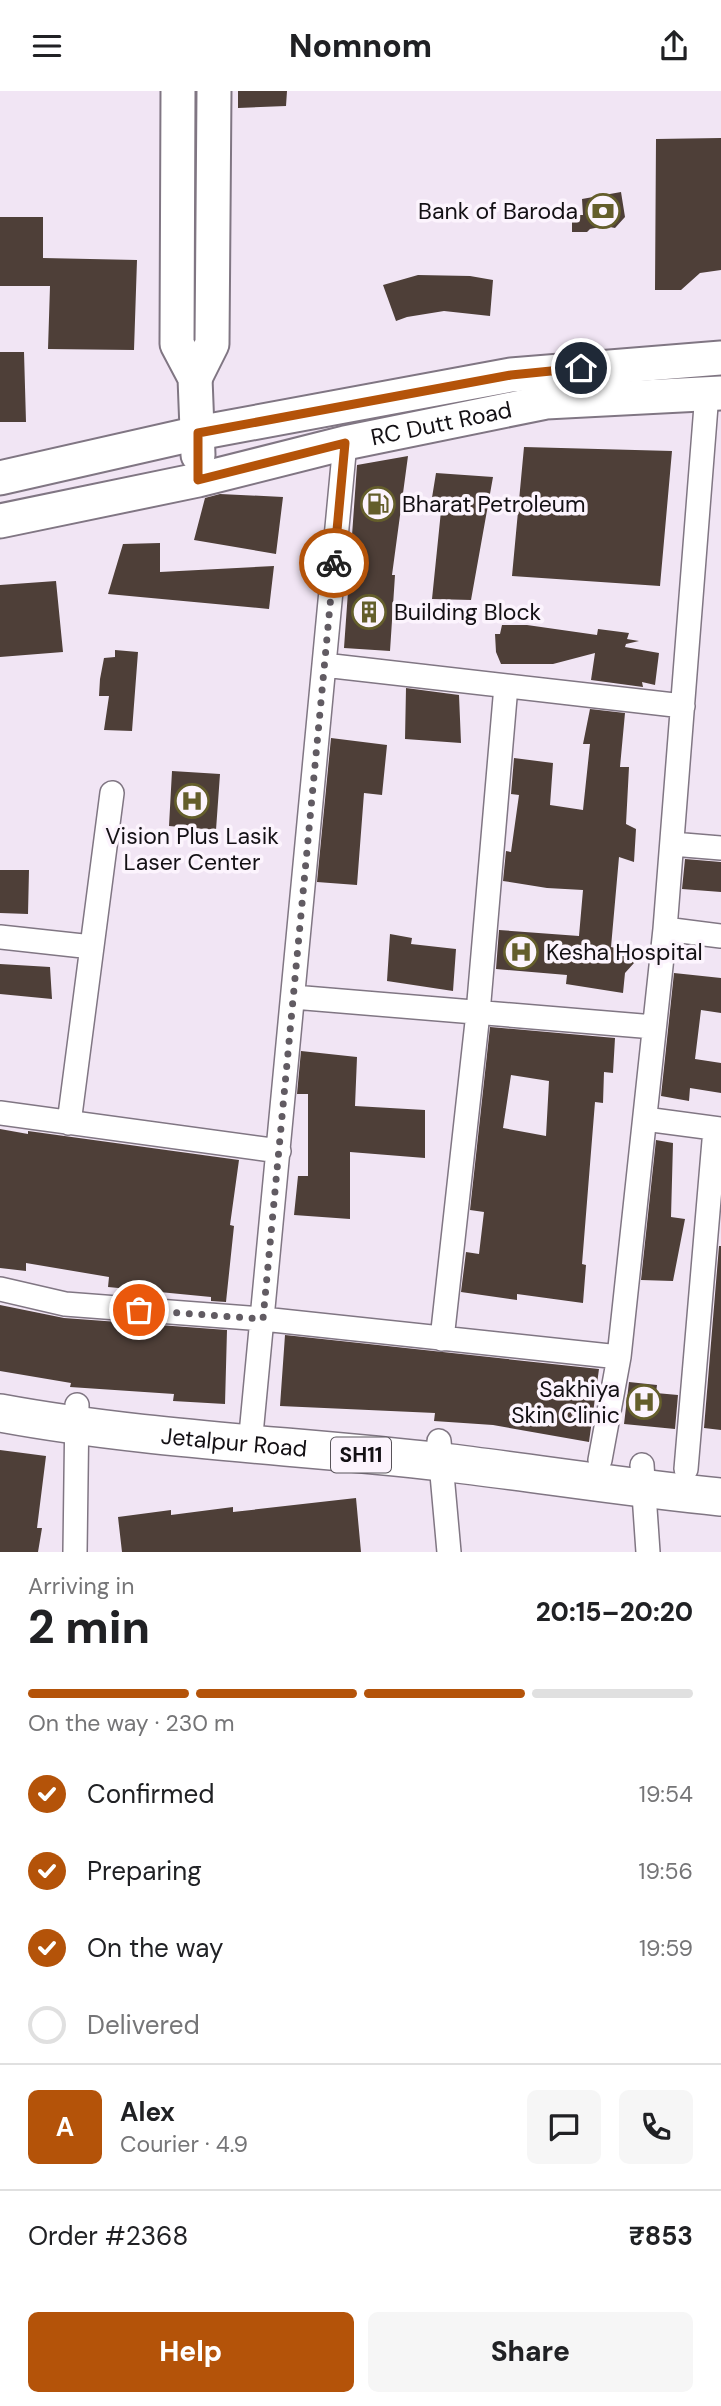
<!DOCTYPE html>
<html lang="en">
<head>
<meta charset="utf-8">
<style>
	:root { --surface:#fff; --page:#f6f6f6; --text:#202124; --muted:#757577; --line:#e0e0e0; --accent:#b45309 }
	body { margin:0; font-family:"DM Sans",sans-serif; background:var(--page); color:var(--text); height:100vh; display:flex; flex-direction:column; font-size:26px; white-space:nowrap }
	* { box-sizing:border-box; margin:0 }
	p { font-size:23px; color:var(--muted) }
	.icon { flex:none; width:38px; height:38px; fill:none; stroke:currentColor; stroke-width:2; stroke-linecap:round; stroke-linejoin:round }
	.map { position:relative; height:1461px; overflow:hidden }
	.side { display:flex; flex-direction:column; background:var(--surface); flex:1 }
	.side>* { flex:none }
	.pin { position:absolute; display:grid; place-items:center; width:60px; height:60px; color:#fff; margin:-30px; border:4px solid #fff; border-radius:50%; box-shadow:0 2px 7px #0007 }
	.courier { position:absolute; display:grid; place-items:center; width:70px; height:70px; margin:-35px; border:5px solid #b45309; border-radius:50%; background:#fff; color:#222; box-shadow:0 2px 9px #0007 }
	.summary em { font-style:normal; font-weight:800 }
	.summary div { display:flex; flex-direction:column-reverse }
	.summary { display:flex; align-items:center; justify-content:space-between; height:119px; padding:0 28px }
	h1 { font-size:46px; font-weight:800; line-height:52px }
	.bar { display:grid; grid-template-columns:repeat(4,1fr); gap:10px 7px; align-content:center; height:84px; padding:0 28px }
	.bar i { height:9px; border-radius:5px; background:var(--line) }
	.bar .selected { background:var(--accent) }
	.bar p { grid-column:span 4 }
	.line { display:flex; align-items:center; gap:18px; padding:0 28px; border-top:2px solid var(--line) }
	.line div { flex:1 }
	.round { display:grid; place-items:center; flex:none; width:74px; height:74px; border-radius:10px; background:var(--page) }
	ol { padding:0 28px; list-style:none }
	li { display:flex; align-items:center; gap:21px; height:77px }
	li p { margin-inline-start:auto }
	li .icon { padding:7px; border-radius:50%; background:var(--accent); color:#fff; stroke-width:4 }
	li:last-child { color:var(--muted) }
	li i { width:38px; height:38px; border:4px solid var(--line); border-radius:50% }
	.button { display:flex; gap:14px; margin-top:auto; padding:14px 28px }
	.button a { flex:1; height:80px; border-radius:10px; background:var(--accent); color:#fff; font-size:28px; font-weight:800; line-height:80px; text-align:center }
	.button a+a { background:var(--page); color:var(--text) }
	header { display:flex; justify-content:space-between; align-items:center; height:91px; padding:0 28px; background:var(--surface); font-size:32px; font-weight:800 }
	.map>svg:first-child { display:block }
</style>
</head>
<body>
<header><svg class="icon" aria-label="menu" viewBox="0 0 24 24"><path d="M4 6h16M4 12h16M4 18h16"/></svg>Nomnom<svg class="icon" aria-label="share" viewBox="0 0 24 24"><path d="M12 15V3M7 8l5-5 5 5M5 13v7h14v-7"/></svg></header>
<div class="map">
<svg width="721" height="1461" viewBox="0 0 721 1461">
	<rect width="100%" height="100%" fill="#f1e5f4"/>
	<!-- building -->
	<path fill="#4e3f38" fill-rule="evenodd" d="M238 0H287L286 15 238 17Z
		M721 47V179L700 182 681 199H655L656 48Z
		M621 101 625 126 615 137 605 135 590 138 587 141H572V124H583L582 108Z
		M0 126H43V167L137 169 134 259 48 258 50 195H0Z
		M418 184 470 185 493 189 490 225 444 220 407 226 396 230 383 194Z
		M0 261H24L26 331H0Z
		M524 356 672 360 660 495 512 485Z
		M408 365 392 484H395L390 560 344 557 357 374Z
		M436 382 493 386 471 509 432 508 441 420 430 419Z
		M220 403 283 406 276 463 194 449 205 407Z
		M160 452V481L274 475 269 518 108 503 123 453Z
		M56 490 63 561 0 566V494Z
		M502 534H527L597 544 598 538 629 542 627 548 639 550 626 553 625 556 659 562 655 594 642 591 643 596 591 589 595 562 553 573H501L496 561 495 543H500Z
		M115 559 138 561 132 640 104 639 109 605H99L100 588 104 567 115 566Z
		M406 597 459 604 461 652 405 648Z
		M590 618 625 622 620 676H629L626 733 636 738 634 771 619 766 611 856 629 860 634 872 625 882 623 902 566 893 567 884 496 878 499 839 579 845 583 799 547 797 503 790 506 760 511 761 519 704 511 703 514 667 553 672 550 714 583 719 590 653H583Z
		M331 647 387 654 382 704 364 702 357 794 317 791Z
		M172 680 220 683 216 739 169 735Z
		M685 768 721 771V801L682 798Z
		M0 779H29L28 823 0 822Z
		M390 843 412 847 411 853 456 858 453 900 387 890Z
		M0 873 50 876 52 908 0 903Z
		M674 882 721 887V922L701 919 695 968 721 972V1002L690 997 689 1010 661 1005Z
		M490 936 615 947 613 982 604 981 603 1012 595 1011 582 1173 586 1174 583 1212 517 1203V1209L461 1201 466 1161 479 1163 484 1121 470 1119ZM511 984 549 990 546 1045 503 1037Z
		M301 960 357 966 355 1015 425 1019V1067L350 1061V1128L294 1124 298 1085H308V1003H297Z
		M0 1038 28 1043V1040L239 1069 230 1134 234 1135 226 1211 211 1210V1206L108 1196 109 1186 26 1172V1180L0 1177Z
		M656 1049 673 1052 671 1126 685 1128 673 1190 641 1189Z
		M719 1155H721V1339L704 1337Z
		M0 1214 64 1227 227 1239 225 1313 173 1310 174 1303 70 1296 71 1292 0 1280Z
		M285 1244 599 1278 589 1351 493 1334 434 1330 435 1322 280 1315Z
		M629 1291 657 1294 656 1302 678 1304 675 1338 624 1333Z
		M0 1359 46 1365 37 1437H42L38 1461H0Z
		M356 1407 361 1461H122L118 1426 171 1419V1424L233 1416V1421Z"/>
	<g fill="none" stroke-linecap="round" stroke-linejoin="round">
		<!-- street casing -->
		<g stroke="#807683" stroke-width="26">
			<path id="street" d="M324 574 683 615
				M672 753 721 757
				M665 838 721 845
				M0 846 92 856
				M293 906 654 936
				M0 1022 279 1060
				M645 1028 721 1038
				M69 1032 112 702
				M0 1198 65 1213 263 1228 619 1266
				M442 1248 478 922 506 595
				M439 1350 449 1461
				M250 1354 345 352
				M600 1369 619 1266 665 838 707 302
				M642 1374 648 1461
				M686 1378 715 1038
				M75 1461 77 1314"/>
		</g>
		<!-- secondary casing -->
		<g stroke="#807683" stroke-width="37">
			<g id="secondary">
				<path d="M178 0 177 253 195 287 198 364"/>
				<path d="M195 287 212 253 214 0"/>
				<path d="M0 387 198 342 511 284 721 267"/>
				<path id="s1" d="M0 430 198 389 345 352 546 311 721 302"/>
			</g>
		</g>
		<!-- primary casing -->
		<g stroke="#807683" stroke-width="40">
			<g id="primary">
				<path id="s2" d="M0 1322C146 1349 295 1354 442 1371 535 1382 628 1397 721 1406"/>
			</g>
		</g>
		<!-- street -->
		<use href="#street" stroke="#fff" stroke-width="23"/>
		<!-- secondary -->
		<use href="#secondary" stroke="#fff" stroke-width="33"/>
		<!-- primary -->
		<use href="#primary" stroke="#fff" stroke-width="37"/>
	</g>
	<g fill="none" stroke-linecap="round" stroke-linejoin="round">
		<!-- done -->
		<path stroke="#615b62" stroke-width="7" stroke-dasharray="0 12.6" d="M139 1219 263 1228 334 472"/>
		<!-- route -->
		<path stroke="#b45309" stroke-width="9" d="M334 472 345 352 198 389V342L511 284 581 277"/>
	</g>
	<!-- icons -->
	<defs>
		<g id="bank-ring" transform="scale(1.75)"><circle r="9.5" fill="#fcf4fd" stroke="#645e2b" stroke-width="1.5"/><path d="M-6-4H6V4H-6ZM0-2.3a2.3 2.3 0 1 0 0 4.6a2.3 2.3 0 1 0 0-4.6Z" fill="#645e2b"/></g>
		<g id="fuel-ring" transform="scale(1.75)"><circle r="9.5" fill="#fcf4fd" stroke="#645e2b" stroke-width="1.5"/><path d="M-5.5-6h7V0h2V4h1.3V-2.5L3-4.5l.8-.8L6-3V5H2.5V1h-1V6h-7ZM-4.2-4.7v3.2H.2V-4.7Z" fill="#645e2b"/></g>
		<g id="building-ring" transform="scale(1.75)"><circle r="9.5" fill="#fcf4fd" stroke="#645e2b" stroke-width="1.5"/><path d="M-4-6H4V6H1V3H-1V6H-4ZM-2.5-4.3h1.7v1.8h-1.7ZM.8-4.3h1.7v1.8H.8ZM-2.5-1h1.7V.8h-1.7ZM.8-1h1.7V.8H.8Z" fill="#645e2b"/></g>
		<g id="hospital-ring" transform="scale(1.75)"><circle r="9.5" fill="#fcf4fd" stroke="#645e2b" stroke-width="1.5"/><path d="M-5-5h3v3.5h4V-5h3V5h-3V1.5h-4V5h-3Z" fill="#645e2b"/></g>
	</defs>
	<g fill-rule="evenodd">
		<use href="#bank-ring" x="603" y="120"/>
		<use href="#fuel-ring" x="378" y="413"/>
		<use href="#building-ring" x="369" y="521"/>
		<use href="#hospital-ring" x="192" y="710"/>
		<use href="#hospital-ring" x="521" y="861"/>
		<use href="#hospital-ring" x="644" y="1311"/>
	</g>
	<g text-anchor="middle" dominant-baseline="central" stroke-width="7" stroke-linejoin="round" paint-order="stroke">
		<!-- shield labels -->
		<rect fill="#fcf4fd" stroke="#59545a" stroke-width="2" x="331" y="1346.5" width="60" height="35" rx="5"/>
		<g font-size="21" font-weight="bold" fill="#131014">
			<text x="361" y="1364">SH11</text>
		</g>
		<!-- poi labels -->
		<g font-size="23" fill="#131014" stroke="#fcf4fd" text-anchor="start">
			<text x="578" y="120" text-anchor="end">Bank of Baroda</text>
			<text x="402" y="413">Bharat Petroleum</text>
			<text x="394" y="521">Building Block</text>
			<text x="192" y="745" text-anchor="middle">Vision Plus Lasik<tspan x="192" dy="26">Laser Center</tspan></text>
			<text x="546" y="861">Kesha Hospital</text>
			<text x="620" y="1298" text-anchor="end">Sakhiya<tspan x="620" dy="26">Skin Clinic</tspan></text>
		</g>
		<!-- street labels -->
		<g font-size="23" fill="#131014" stroke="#fcf4fd">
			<text stroke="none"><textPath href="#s1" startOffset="452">RC Dutt Road</textPath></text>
			<text stroke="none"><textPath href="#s2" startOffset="236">Jetalpur Road</textPath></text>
		</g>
	</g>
</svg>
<div class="pin" style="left:139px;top:1219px;background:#ea580c"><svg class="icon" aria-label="bag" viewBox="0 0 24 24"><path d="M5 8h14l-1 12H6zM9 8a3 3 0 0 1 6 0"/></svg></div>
<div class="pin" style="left:581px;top:277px;background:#1f2937"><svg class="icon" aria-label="home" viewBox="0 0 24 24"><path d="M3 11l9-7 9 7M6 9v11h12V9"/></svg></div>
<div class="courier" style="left:334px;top:472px"><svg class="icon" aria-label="bike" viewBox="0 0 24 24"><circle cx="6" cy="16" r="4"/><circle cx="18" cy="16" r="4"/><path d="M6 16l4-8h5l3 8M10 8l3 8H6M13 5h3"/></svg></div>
</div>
<section class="side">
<div class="summary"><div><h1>2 min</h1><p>Arriving in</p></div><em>20:15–20:20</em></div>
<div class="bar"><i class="selected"></i><i class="selected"></i><i class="selected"></i><i></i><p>On the way · 230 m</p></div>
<ol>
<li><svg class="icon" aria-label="check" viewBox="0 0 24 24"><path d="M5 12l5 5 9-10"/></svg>Confirmed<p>19:54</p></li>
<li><svg class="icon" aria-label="check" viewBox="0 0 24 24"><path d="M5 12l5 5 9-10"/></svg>Preparing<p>19:56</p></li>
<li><svg class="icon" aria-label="check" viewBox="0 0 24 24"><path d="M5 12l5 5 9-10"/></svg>On the way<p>19:59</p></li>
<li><i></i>Delivered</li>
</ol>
<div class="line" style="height:126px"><b class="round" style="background:var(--accent);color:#fff">A</b><div><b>Alex</b><p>Courier · 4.9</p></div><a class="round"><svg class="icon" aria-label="chat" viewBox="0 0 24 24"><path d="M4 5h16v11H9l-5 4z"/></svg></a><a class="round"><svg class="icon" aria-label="phone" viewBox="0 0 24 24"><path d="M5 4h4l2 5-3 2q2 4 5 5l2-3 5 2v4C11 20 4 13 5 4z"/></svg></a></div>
<div class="line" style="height:91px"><div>Order #2368</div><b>₹853</b></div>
<div class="button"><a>Help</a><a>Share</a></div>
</section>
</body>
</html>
